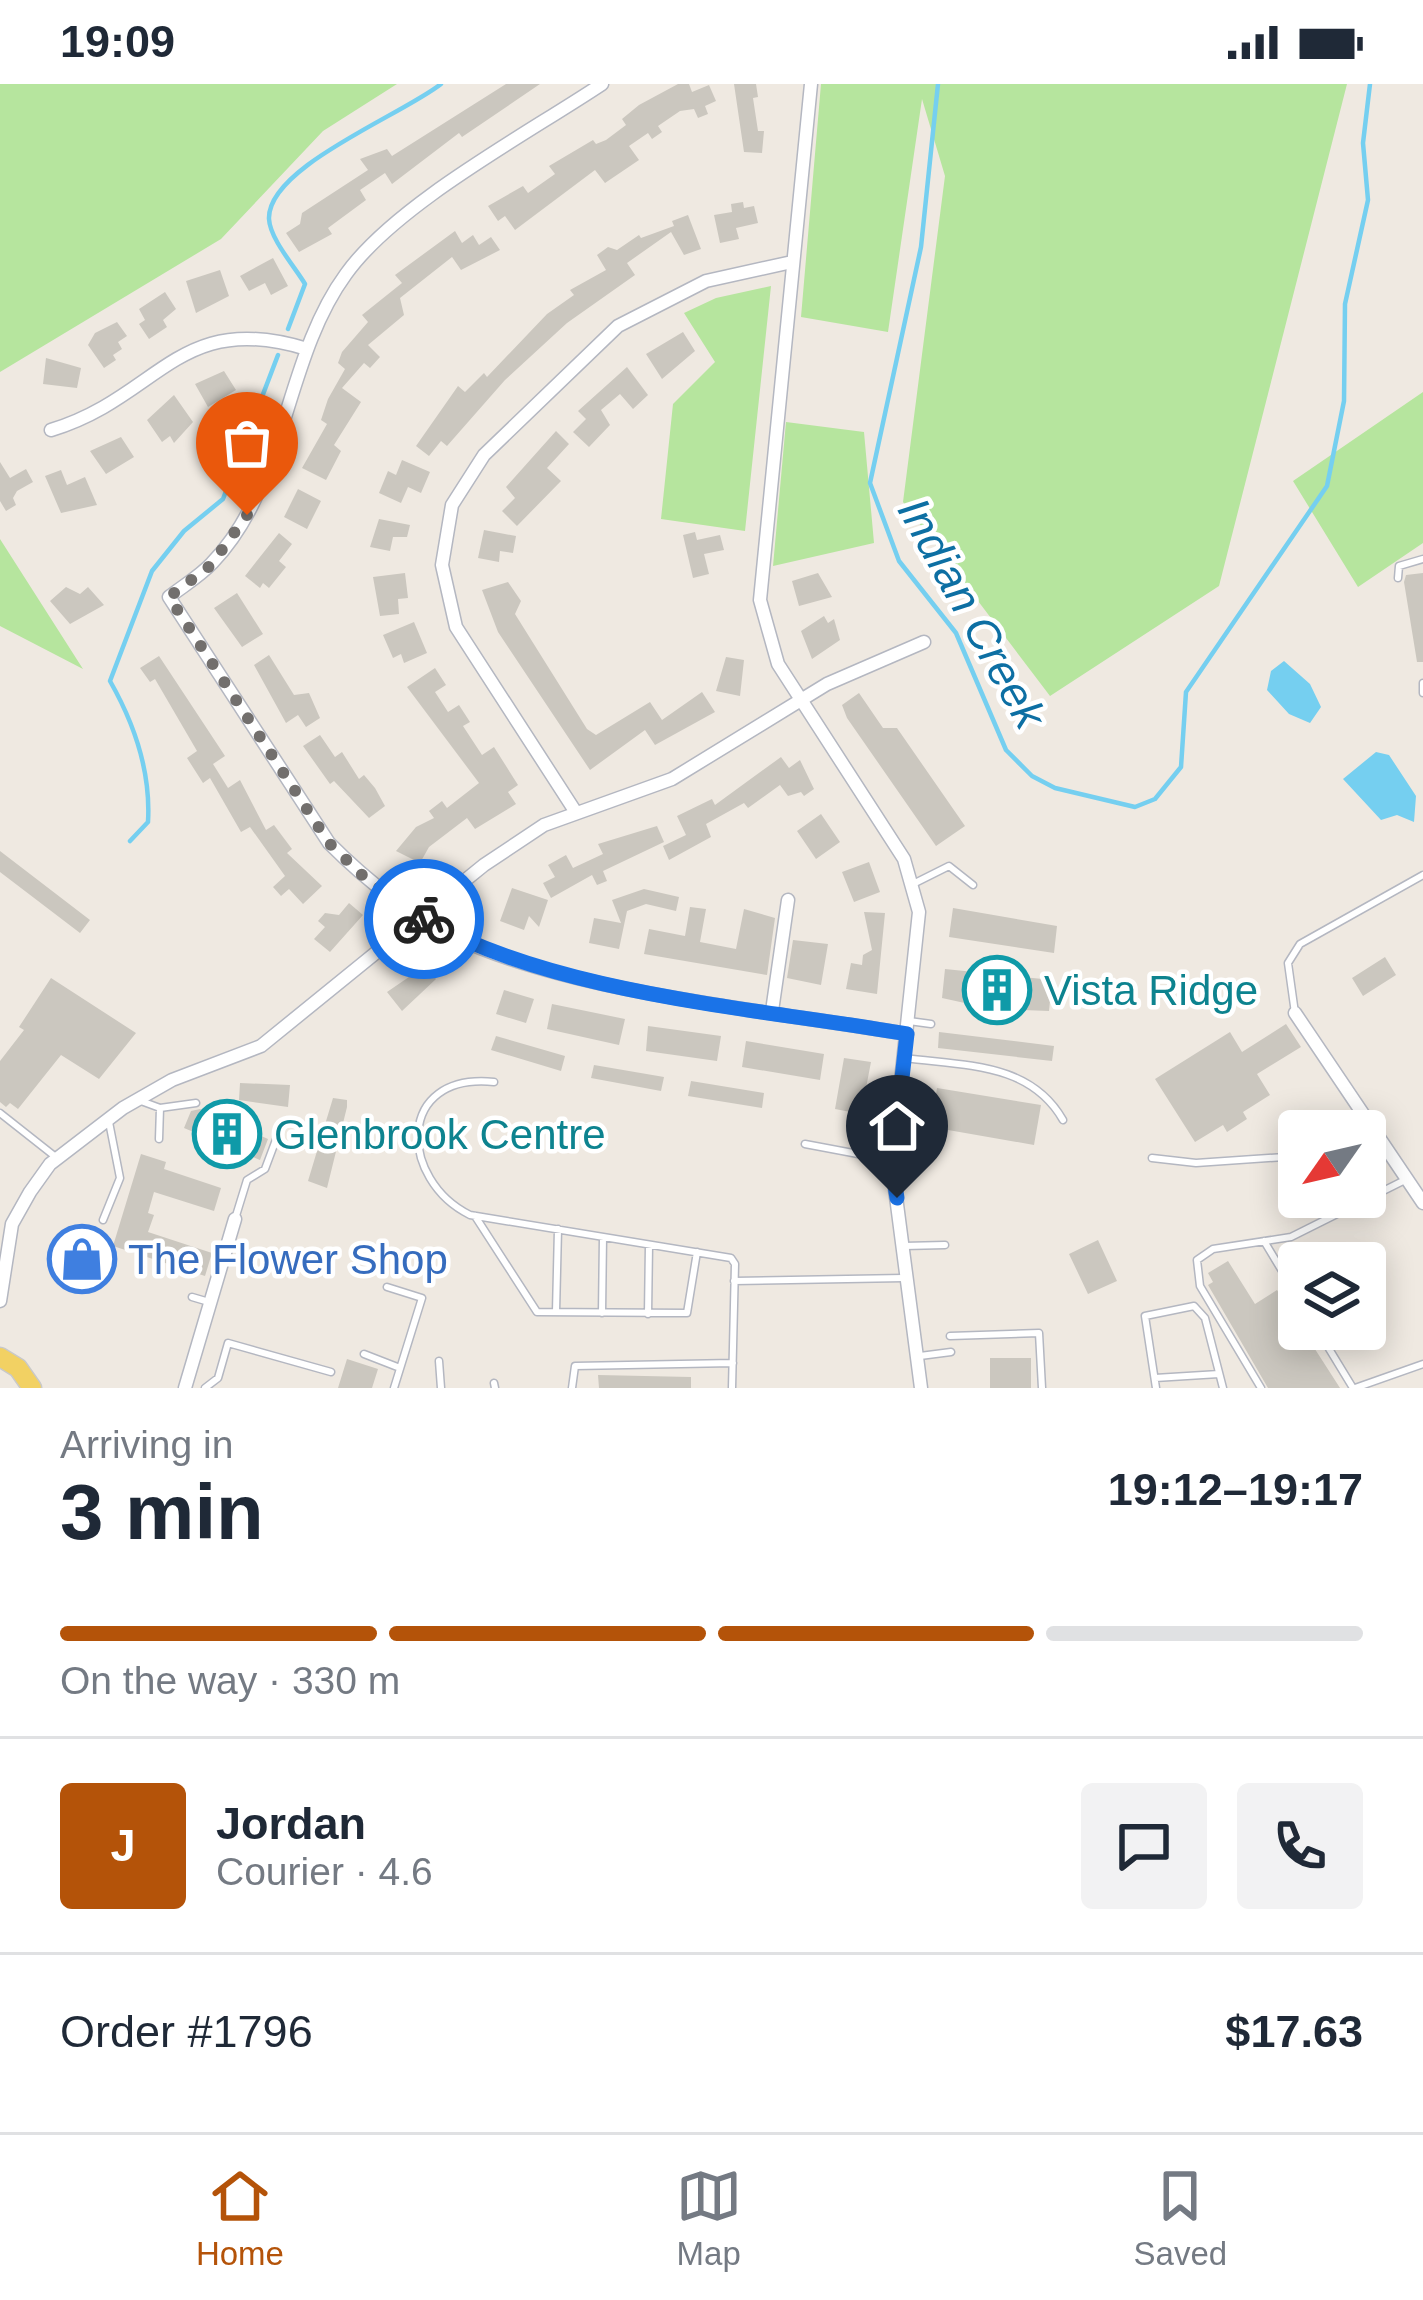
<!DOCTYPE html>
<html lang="en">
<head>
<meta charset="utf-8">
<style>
	:root { --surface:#fff; --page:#f2f2f3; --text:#1f2937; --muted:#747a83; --line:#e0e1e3; --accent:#b45309 }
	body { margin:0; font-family:Helvetica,sans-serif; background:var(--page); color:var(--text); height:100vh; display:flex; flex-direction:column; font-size:45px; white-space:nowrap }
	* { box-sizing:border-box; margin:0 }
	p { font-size:39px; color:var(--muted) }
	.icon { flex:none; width:66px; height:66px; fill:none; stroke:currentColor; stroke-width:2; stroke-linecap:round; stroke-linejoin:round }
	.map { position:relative; height:1304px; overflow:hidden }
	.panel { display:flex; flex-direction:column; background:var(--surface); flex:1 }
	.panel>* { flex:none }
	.needle { width:78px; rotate:236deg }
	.tools { position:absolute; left:1278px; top:1026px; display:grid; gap:24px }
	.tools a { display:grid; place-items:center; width:108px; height:108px; border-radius:12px; background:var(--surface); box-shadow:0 6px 30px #0003; font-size:60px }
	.pin { position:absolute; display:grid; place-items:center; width:102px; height:102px; color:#fff; margin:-123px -51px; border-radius:50% 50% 50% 0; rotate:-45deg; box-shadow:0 0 12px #0007 }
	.pin .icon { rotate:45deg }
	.courier { position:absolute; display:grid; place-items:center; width:120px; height:120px; margin:-60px; border:9px solid #1a73e8; border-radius:50%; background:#fff; color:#222; box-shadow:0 3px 15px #0007 }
	.head em { font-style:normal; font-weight:800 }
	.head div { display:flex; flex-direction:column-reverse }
	.head { display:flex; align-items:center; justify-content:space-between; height:204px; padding:0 60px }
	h1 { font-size:78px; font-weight:800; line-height:90px }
	.bar { display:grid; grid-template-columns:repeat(4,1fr); gap:18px 12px; align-content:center; height:144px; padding:0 60px }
	.bar i { height:15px; border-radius:9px; background:var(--line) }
	.bar .current { background:var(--accent) }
	.bar p { grid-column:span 4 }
	.line { display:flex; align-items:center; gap:30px; padding:0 60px; border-top:3px solid var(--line) }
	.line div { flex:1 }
	.round { display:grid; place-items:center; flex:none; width:126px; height:126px; border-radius:12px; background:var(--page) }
	.status { display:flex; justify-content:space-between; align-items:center; height:84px; padding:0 60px; background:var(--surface); direction:ltr }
	.status svg { height:33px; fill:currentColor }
	.dock { display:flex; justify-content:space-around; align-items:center; height:168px; border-top:3px solid var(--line); background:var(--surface); font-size:33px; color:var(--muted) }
	.dock a { display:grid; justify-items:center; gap:6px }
	.dock .current { color:var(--accent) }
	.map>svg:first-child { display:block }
</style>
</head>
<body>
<div class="status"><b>19:09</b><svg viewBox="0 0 49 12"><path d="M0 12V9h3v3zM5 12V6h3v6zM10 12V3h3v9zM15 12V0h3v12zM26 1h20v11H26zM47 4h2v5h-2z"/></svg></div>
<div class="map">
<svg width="1423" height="1304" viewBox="0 0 1423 1304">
	<rect width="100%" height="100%" fill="#efe9e1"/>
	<!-- green -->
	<path fill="#b6e59e" d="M0 0H397L323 47 221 155 0 288Z
		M821 0H1347L1219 502 1050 612 903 418 945 92 922 15 888 248 801 233Z
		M771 202 745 447 661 435 673 320 715 278 684 229 716 214Z
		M1423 308V459L1358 503 1293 397Z
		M786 338 864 348 874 459 773 482Z
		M0 455 83 585 0 542Z"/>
	<!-- water -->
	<path fill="#75cff0" d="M1284 577 1310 600 1321 623 1310 639 1289 630 1267 606 1271 587Z
		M1376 668 1389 671 1416 712 1414 738 1397 731 1381 736 1343 695Z"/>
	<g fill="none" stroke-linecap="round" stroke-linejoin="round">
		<!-- stream -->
		<path stroke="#75cff0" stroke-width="4.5" d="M938 0 921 163 870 399 899 477 956 549 1006 666 1032 692 1055 704 1135 723 1155 715 1181 683 1186 608 1327 402 1344 317 1345 220 1368 116 1363 59 1370 0
			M288 245 305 200C295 183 270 155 269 135 267 83 402 31 441 0
			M130 757 148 738C151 687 135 641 110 597L152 487 184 447 223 415 278 271"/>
	</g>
	<!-- building -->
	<path fill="#cbc7bf" d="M506 0H540L462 53 459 49 392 100 385 89 360 106 366 116 328 144 332 150 299 168 286 149 300 140 302 129 368 86 360 75 387 65 392 72Z
		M678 0H689L692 8 709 1 716 17 705 22 708 30 698 34 694 25 680 27 658 42 662 48 652 55 648 49 629 62 639 76 605 99 595 86 515 146 505 132 498 137 488 122 523 102 528 109 555 90 549 82 593 56 596 60 606 56 626 41 622 35 639 21Z
		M734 0H756L758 13 753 14 758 47H764L762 69 744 68Z
		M743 118 744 124 754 122 758 139 736 144 739 155 720 159 714 131 732 128 731 120Z
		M688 131 701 165 684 171 671 148 627 179 635 191 567 239 505 296 447 362 441 357 429 372 416 362 458 302 465 308 484 289 487 293 547 230 574 211 570 206 606 186 597 171 608 163 617 166 639 151 641 154 674 142 672 137Z
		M455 147 462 159 473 151 479 161 491 153 500 166 461 186 452 173 400 214 404 231 368 261 380 273 370 284 364 279 342 304 361 318 334 361 341 367 326 396 302 384 327 340 321 336 328 315 345 285 338 279 342 268 368 238 362 231 402 199 395 191Z
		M273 174 288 202 271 211 265 199 249 207 240 192Z
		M220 186 229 212 196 229 186 197Z
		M165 208 176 225 163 236 167 243 149 255 139 240 145 236 139 225Z
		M117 238 127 252 118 258 122 265 113 271 116 276 104 284 88 261 95 249Z
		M683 248 695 267 662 295 646 270Z
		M46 274 81 284 77 304 43 300Z
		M627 283 648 311 633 325 620 310 601 326 610 341 589 363 573 348 586 335 578 327Z
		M224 287 236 306 208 323 195 300Z
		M174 311 193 338 174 359 170 352 162 358 147 336Z
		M556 347 569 360 547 384 561 397 517 442 502 427 515 414 506 403Z
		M121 353 134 373 106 390 90 367Z
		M402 376 430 388 421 409 408 403 401 419 379 409 388 387 396 391Z
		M0 378 10 394 26 385 33 398 17 407 13 414 16 421 6 427 0 417Z
		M61 386 67 401 85 393 97 421 61 429 45 392Z
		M298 405 321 417 307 445 284 433Z
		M379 435 410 441 407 453H393L390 467 370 463Z
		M484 446 516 452 513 469 500 467 499 478 478 474Z
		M695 448 697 456 720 451 724 466 704 470 709 490 693 494 683 451Z
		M279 449 292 460 279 477 286 483 269 504 263 499 260 504 245 492Z
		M405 489 408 514 398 515 399 530 380 532 373 493Z
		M818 489 832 513 799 522 792 497Z
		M1423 489V578H1417L1404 498 1406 491Z
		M508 498 521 517 515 530 587 645 596 651 650 618 662 636 702 608 715 628 655 661 645 646 590 686 498 548 482 506Z
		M66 503 80 510 88 503 104 521 70 540 50 517Z
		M237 509 263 550 242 563 214 524Z
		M824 532 828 539 834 535 840 556 812 575 801 547Z
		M414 538 427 569 404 579 401 570 393 574 383 551Z
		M269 571 294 611 309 609 320 634 306 643 298 631 286 639 254 581Z
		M159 572 225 672 213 680 228 704 240 696 266 746 274 741 292 765 287 769 322 802 303 820 289 805 281 812 273 803 285 792 250 743 241 748 210 694 203 699 187 674 197 667 155 595 150 598 140 584Z
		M726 573 744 576 740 612 716 607Z
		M435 584 446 601 435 608 448 628 459 621 470 638 463 642 482 671 494 663 518 701 508 708 516 720 475 745 467 734 429 763 420 779 396 767 416 743 434 734 429 727 442 717 447 724 479 699 407 603Z
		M859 609 883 644H897L965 742 936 762 847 634 842 621Z
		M320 651 335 673 342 668 359 695 364 691 375 704 385 722 369 734 334 697 330 700 303 662Z
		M781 673 789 684 800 676 814 705 804 712 801 708 788 712 780 701 748 724 744 719 706 740 711 753 669 776 663 762 686 751 677 732 712 715 715 721Z
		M821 730 840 758 816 775 797 747Z
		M657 742 664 758 603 787 607 797 597 801 592 791 551 814 543 799 555 793 548 781 566 771 573 784 603 770 598 760Z
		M0 767 90 836 80 849 0 788Z
		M869 778 880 808 854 818 842 788Z
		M512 804 548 816 539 843 529 832 524 846 500 837Z
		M644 805 679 813 676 827 646 820 627 827 619 865 589 859 594 834 621 839 612 816Z
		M349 819 363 831 330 868 314 855 325 843 318 837 325 829 339 831Z
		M690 823 706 825 700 858 736 865 744 825 775 834 767 891 644 870 649 845 685 852Z
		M953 824 1057 842 1054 869 949 853Z
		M864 828 885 829 877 910 846 905 851 879 862 881 863 871 872 866Z
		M793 856 828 860 821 901 787 894Z
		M1385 873 1396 891 1363 912 1352 894Z
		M425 882 436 895 402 927 387 908Z
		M945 885 1052 896 1049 927 992 925 942 914Z
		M51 894 136 949 99 995 61 971 18 1025 10 1019 6 1023 0 1018V977L24 946 19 943Z
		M504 906 534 915 526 939 496 930Z
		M552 920 625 935 619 961 547 945Z
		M1286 940 1301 963 1257 990 1270 1011 1243 1028 1247 1035 1227 1048 1223 1041 1195 1058 1155 995 1230 948 1242 968Z
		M648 942 721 952 717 977 646 967Z
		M939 948 1054 962 1052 977 938 964Z
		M496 952 565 972 561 987 491 966Z
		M746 957 824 970 820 996 742 983Z
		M844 974 871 978 861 1030 835 1025Z
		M594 981 664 993 661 1007 591 994Z
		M691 997 764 1009 762 1024 688 1012Z
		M240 999 290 1001 288 1023 239 1016Z
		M937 1004 1041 1021 1034 1061 931 1043Z
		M333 1014 347 1016V1023L327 1104 308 1097Z
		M200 1025 268 1055 260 1076 184 1044 191 1027Z
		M141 1070 166 1078 164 1085 221 1104 214 1127 154 1108 148 1129 154 1131 148 1148 212 1169 205 1192 113 1162Z
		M75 1143 108 1155 89 1207 56 1195Z
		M1098 1156 1117 1197 1088 1210 1069 1170Z
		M1228 1177 1255 1220 1277 1206 1340 1304H1268L1208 1201 1213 1198 1208 1189Z
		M990 1274H1031V1304H990Z
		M347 1275 378 1285 372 1304H338Z
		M598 1291 691 1293V1304H599Z"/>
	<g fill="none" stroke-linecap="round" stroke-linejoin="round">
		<!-- service casing -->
		<g stroke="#b4b7c1" stroke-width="9">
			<path id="service" d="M1398 494 1399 482 1423 475
				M1423 599V609
				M913 800 949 782 973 801
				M1295 929 1288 879 1300 860 1423 791
				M909 937 931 940
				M905 974C964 982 1030 978 1063 1036
				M494 998C395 988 399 1096 470 1131L731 1174 735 1180 732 1304
				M141 1017 160 1024 196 1019
				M0 1029 57 1074
				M159 1055 160 1024
				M805 1060 890 1076
				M1152 1074 1196 1079 1299 1072
				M475 1132 537 1228 687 1229 697 1168
				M235 1135 247 1096 265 1085 277 1053
				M103 1136 120 1094 109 1038
				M1264 1157 1299 1215
				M904 1162 945 1161
				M734 1197 904 1194
				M387 1203 422 1214 394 1304
				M192 1213 209 1218
				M556 1228 558 1145
				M602 1229 603 1153
				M648 1230 649 1161
				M1317 1245 1353 1304
				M950 1252 1039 1249 1042 1304
				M364 1270 400 1284
				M920 1272 951 1268
				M439 1277 441 1304
				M1155 1294 1219 1290
				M494 1299 495 1304
				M205 1304 218 1294 228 1259 331 1288
				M572 1304 575 1282 733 1279
				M1156 1304 1145 1232 1194 1222 1205 1234 1223 1304
				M1261 1304 1200 1202 1197 1176 1213 1165 1291 1153 1407 1095
				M1355 1304 1423 1280"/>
		</g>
		<!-- minor casing -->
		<g stroke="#b4b7c1" stroke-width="15">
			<path id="minor" d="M602 0C527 50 396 120 346 190 283 276 287 402 212 479 200 492 183 502 169 513L329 759C366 796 406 828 453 852 573 910 773 927 907 950
				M811 0 760 516 778 580 904 775 919 828 892 1082 921 1304
				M51 346C160 313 178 225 307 265
				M575 727 456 543 442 481 452 421 484 371 618 242 706 197 792 178
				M772 927 788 816
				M1295 929 1423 1119
				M0 1217 12 1140 30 1108 50 1080 123 1024 172 996 261 962 484 781 544 741 672 695 827 600 924 558
				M185 1304 235 1135"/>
		</g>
		<!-- primary casing -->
		<g stroke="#c9c9c9" stroke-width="21">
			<path id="primary" d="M0 1273 18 1284 32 1304"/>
		</g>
		<!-- service -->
		<use href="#service" stroke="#fff" stroke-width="6"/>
		<!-- minor -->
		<use href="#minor" stroke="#fff" stroke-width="12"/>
		<!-- primary -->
		<use href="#primary" stroke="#f2d163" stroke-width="18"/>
	</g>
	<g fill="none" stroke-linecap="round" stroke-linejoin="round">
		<!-- done -->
		<path stroke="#726f6d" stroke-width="12" stroke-dasharray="0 21.6" d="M247 431 211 481 169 513 329 759 364 793 424 835"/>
		<!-- route -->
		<path stroke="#1a73e8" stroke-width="15" d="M424 835C555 911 758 924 907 950L892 1082 897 1114"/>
	</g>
	<!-- icons -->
	<defs>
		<g id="building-ring" transform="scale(3.45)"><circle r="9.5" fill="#fff" stroke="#0f9aa8" stroke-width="1.5"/><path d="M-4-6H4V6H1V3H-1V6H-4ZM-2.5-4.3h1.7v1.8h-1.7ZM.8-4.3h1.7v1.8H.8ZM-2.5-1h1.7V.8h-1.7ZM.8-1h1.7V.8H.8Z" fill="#0f9aa8"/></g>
		<g id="shop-ring" transform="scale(3.45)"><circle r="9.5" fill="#fff" stroke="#3f7fe0" stroke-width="1.5"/><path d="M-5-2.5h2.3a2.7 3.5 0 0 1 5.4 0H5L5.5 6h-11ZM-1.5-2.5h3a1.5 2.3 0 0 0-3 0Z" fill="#3f7fe0"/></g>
	</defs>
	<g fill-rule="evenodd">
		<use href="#building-ring" x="997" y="906"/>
		<use href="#building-ring" x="227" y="1050"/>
		<use href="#shop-ring" x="82" y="1175"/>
	</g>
	<g text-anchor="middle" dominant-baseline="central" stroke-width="9" stroke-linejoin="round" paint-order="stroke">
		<!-- culture labels -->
		<g font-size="42" fill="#0d838f" stroke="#fff" text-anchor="start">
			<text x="1044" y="906">Vista Ridge</text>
			<text x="274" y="1050">Glenbrook Centre</text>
		</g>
		<!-- shop labels -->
		<g font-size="42" fill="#366cbe" stroke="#fff" text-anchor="start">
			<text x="128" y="1175">The Flower Shop</text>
		</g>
		<!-- water labels -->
		<g font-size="45" font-style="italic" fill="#0d6fa3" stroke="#fff">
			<text transform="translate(972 529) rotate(61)">Indian Creek</text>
		</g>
	</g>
</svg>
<div class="tools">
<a><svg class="needle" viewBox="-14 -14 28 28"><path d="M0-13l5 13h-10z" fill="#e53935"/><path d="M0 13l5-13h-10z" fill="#747a83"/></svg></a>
<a><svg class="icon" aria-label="layers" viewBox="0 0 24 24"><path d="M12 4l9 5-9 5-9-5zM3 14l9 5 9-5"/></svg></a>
</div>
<div class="pin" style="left:247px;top:431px;background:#ea580c"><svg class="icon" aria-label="bag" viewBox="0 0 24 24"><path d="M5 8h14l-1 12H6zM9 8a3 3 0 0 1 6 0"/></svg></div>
<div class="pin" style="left:897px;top:1114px;background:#1f2937"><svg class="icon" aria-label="home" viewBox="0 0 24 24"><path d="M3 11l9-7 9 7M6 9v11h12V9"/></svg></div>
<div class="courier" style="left:424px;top:835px"><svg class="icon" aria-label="bike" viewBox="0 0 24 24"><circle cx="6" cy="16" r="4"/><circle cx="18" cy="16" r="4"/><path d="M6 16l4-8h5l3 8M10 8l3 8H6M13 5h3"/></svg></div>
</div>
<section class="panel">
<div class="head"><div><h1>3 min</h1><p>Arriving in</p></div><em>19:12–19:17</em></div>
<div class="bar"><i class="current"></i><i class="current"></i><i class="current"></i><i></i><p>On the way · 330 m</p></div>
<div class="line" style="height:216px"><b class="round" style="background:var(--accent);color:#fff">J</b><div><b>Jordan</b><p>Courier · 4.6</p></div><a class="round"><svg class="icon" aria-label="chat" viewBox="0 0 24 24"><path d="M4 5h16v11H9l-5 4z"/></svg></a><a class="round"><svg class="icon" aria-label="phone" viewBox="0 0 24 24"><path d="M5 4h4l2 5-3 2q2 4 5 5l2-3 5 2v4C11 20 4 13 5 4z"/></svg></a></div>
<div class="line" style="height:156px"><div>Order #1796</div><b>$17.63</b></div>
</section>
<nav class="dock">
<a class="current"><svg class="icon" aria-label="home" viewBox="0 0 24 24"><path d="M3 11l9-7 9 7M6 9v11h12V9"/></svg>Home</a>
<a><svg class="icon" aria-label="map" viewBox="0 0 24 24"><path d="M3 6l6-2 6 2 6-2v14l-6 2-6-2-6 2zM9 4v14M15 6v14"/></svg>Map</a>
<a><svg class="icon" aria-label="saved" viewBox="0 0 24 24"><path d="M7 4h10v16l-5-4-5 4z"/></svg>Saved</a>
</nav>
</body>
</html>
